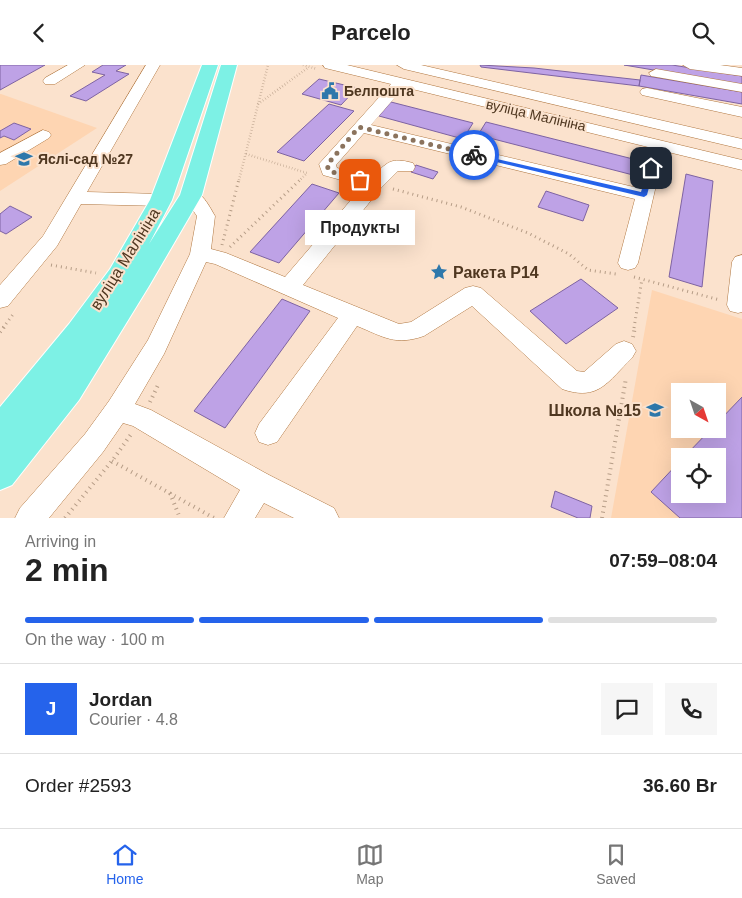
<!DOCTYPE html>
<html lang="en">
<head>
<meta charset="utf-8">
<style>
	:root { --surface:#fff; --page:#f6f6f6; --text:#222; --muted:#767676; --line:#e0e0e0; --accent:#2563eb }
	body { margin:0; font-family:Helvetica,sans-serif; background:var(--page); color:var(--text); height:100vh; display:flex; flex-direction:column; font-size:19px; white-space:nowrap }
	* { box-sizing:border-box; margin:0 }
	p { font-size:16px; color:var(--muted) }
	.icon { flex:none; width:28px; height:28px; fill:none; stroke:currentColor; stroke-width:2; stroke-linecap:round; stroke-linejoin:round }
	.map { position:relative; height:453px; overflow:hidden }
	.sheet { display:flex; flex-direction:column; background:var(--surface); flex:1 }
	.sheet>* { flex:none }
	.needle { width:32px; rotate:140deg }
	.buttons { position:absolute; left:671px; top:318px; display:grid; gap:10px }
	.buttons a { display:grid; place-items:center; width:55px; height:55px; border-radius:0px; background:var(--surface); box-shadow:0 5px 20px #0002; font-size:25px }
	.pin { position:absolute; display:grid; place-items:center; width:42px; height:42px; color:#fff; margin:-21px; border-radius:10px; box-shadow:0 2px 8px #0006 }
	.courier { position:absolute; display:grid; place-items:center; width:50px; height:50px; margin:-25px; border:4px solid #2563eb; border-radius:50%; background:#fff; color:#222; box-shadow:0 1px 6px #0007 }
	.bubble { position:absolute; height:35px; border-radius:0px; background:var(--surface); box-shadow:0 5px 20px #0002; font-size:16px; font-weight:700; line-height:35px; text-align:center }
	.head em { font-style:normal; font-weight:700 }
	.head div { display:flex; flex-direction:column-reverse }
	.head { display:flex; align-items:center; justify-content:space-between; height:85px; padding:0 25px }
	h1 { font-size:32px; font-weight:700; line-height:38px }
	.bar { display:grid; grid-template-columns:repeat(4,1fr); gap:8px 5px; align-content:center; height:60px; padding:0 25px }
	.bar i { height:6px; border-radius:4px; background:var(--line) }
	.bar .selected { background:var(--accent) }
	.bar p { grid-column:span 4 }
	.line { display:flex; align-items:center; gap:12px; padding:0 25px; border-top:1px solid var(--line) }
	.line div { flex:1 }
	.round { display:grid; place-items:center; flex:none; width:52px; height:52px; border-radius:0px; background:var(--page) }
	header { display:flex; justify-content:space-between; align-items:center; height:65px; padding:0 25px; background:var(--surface); font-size:22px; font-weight:700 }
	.dock { display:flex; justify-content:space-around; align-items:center; height:70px; border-top:1px solid var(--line); background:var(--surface); font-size:14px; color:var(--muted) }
	.dock a { display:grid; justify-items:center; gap:2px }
	.dock .selected { color:var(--accent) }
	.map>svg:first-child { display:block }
</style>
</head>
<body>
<header><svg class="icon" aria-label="back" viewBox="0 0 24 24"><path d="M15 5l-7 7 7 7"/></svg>Parcelo<svg class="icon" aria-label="search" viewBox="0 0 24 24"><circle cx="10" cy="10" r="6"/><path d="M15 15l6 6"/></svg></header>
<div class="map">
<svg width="742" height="453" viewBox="0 0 742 453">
	<rect width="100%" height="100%" fill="#fbe2cd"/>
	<!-- built -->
	<path fill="#fed5b2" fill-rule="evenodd" d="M0 29H1L97 63 0 126Z
		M652 225 742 254V453H611ZM680 326H718V364H680ZM680 391H718V429H680Z"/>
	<!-- building -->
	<path fill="#bea2e6" stroke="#7e63a2" d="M0 0H45L0 25Z
		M103 0H126L116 6 129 9 86 36 70 31 105 10 92 7Z
		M480 0 534 3 640 15 639 21 481 2Z
		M624 0H672L742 11V20Z
		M641 10 742 27V39L639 21Z
		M319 14 357 23 341 40 302 29Z
		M391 37 473 58 463 74 379 51Z
		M329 39 354 46 304 96 277 87Z
		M486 57 637 95 633 110 478 70Z
		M14 58 31 64 14 75 4 71 0 73V66Z
		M362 100 380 105 375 112 357 107Z
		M416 100 438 107 433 114 411 107Z
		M686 109 713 116 702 222 669 212Z
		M312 119 339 128 279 198 250 187Z
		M546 126 589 140 583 156 538 142Z
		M10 141 32 152 6 169 0 166V149Z
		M581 214 618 243 566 279 530 246Z
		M282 234 310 246 225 363 194 346Z
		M742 332V453H680L651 427 680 396V429H718V391H685L711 364H718V357Z
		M555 426 592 441 590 453H578L551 442Z"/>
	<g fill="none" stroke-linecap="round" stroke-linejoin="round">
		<!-- minor casing -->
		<g stroke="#b17842" stroke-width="1">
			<path id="minor" d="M68 0H85L55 19H45L43 16 45 13Z
				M146 0H160L87 127 161 129 167 131 170 135 167 139 161 141 81 139 57 181 8 241 0 243V220L43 171Z
				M323 0H347L742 95V105L664 86 638 198 635 203 628 205 621 203 618 198 635 134 364 68 336 100 337 103 372 112C388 97 390 92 413 98L415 102 413 106H398L381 123 303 220 399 259 411 257 465 223 473 221 481 223 577 306 584 307 616 279 624 276 632 279 636 286 632 293C608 316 599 337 562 324L472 241 424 271C395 281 384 272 357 261L277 377 268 380 259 377 255 368 259 359 338 253 215 199 206 197 164 289 135 339 151 345 269 410 334 443 339 453H294L264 438 255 453H224L240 425 133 361 123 358 103 387 49 453H15L20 443 85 369 109 336 148 275 190 189 197 151 182 130 185 126C200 122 208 139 215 151L211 184 226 188 285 212 363 121 323 110 319 99 391 19 325 3ZM404 22 648 82 638 123 371 60Z
				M397 0H421L742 74V84L404 4Z
				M683 0H720L742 3V11L690 4Z
				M656 4 742 19V27L651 11 649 8Z
				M647 23 742 42V52L642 30 640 27 642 24Z
				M43 65 49 67 51 70 49 73 6 99 0 100V88Z
				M742 190V247L738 248 730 246 727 240 732 197 735 192Z"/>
		</g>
		<!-- major casing -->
		<g stroke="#fff" stroke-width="2">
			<path id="major" d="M202 0H218L172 135 149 179 180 130 221 0H237L202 130 149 221 79 335 12 420 0 425V342L69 259 110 204 150 135Z"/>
		</g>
		<!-- path-far2 -->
		<path stroke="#b59c86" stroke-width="2.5" stroke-dasharray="0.5 2.5" stroke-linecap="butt" d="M303 0 317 4
			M258 39 309 2
			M246 89 307 108 300 115
			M239 115 268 0"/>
		<!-- path-far1 -->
		<path stroke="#b59c86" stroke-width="3" stroke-dasharray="1 4" stroke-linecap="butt" d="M393 124 461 142 528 168 569 189 588 205 616 209
			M222 180 239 114
			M230 182 301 114
			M51 200 96 208
			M634 212 720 235
			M3 263 14 248
			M634 263 642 214"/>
		<!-- path -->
		<path stroke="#b59c86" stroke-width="4" stroke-dasharray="1 4.5" stroke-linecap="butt" d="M0 267 4 262
			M633 272 635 262
			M150 337 158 320
			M112 396 214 453
			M170 428 180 453
			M65 453 112 396 132 368
			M602 453 626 313"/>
		<!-- minor -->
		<use href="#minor" fill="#fff" fill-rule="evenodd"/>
		<!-- major -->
		<use href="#major" fill="#7df1e5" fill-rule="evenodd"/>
	</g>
	<!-- route -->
	<path fill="#2563eb" d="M471 88 641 127 648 103 651 101 654 103 647 130 644 132 471 91Z"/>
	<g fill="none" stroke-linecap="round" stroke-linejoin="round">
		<!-- done -->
		<path stroke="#8b735d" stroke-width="5" stroke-dasharray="0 9" d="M360 115 329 106 327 100 359 62 474 90"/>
	</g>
	<!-- icons -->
	<defs>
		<g id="civic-bare" transform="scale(1.35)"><path d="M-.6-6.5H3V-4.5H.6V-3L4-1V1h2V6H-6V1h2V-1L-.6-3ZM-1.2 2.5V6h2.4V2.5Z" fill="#2e78ab" stroke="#fbe2cd" stroke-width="2.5" paint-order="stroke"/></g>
		<g id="school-bare" transform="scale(1.35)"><path d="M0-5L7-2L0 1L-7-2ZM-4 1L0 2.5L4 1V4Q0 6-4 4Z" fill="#2e78ab" stroke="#fbe2cd" stroke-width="2.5" paint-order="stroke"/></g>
		<g id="sight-bare" transform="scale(1.35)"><path d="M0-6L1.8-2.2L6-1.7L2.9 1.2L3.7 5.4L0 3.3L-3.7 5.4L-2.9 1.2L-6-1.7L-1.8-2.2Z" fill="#2e78ab" stroke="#fbe2cd" stroke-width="2.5" paint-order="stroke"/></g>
	</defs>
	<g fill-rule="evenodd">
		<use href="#civic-bare" x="330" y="26"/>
		<use href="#school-bare" x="24" y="94"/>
		<use href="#sight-bare" x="439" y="207"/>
		<use href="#school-bare" x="655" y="345"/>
	</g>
	<g text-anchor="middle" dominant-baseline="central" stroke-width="4" stroke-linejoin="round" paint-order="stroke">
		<!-- far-poi labels -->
		<g font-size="14" font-weight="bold" fill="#4f3720" stroke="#fbe2cd" text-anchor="start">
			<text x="344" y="26">Белпошта</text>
			<text x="38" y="94">Яслі-сад №27</text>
		</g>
		<!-- far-street labels -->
		<g font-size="14" fill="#4f3720" stroke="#fbe2cd">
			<text transform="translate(536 50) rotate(13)">вуліца Малініна</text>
		</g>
		<!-- street labels -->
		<g font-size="16" fill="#4f3720" stroke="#fbe2cd">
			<text transform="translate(125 194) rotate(-58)">вуліца Малініна</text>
		</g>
		<!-- poi labels -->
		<g font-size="16" font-weight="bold" fill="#4f3720" stroke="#fbe2cd" text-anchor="start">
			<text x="453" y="207">Ракета Р14</text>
			<text x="641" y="345" text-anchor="end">Школа №15</text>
		</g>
	</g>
</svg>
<div class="buttons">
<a><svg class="needle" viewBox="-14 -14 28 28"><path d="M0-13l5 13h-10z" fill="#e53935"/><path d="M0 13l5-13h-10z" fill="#767676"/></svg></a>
<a><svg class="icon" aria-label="locate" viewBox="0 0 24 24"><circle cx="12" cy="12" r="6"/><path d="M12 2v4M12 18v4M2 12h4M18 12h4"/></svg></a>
</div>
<div class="pin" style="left:360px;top:115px;background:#ea580c"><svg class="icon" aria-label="bag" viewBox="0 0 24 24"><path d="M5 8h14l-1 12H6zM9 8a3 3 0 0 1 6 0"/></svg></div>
<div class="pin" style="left:651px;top:103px;background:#1f2937"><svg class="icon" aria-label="home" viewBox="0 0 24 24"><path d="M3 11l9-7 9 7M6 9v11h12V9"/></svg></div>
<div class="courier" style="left:474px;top:90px"><svg class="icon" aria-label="bike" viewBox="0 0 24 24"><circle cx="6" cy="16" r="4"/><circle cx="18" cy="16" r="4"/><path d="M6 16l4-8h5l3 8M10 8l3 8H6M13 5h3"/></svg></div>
<div class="bubble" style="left:305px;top:145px;width:110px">Продукты</div>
</div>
<section class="sheet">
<div class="head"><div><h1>2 min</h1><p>Arriving in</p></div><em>07:59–08:04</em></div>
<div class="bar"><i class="selected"></i><i class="selected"></i><i class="selected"></i><i></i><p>On the way · 100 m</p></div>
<div class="line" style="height:90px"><b class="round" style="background:var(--accent);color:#fff">J</b><div><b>Jordan</b><p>Courier · 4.8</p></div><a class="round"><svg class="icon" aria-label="chat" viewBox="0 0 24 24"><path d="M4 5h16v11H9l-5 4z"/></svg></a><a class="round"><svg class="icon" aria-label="phone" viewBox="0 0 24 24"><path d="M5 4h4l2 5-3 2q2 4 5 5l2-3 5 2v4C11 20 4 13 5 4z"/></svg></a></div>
<div class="line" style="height:65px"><div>Order #2593</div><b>36.60 Br</b></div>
</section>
<nav class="dock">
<a class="selected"><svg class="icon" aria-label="home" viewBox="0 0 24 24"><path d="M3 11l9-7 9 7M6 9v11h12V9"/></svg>Home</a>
<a><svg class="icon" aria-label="map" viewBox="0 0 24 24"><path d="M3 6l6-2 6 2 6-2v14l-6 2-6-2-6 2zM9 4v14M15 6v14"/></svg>Map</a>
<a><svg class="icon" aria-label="saved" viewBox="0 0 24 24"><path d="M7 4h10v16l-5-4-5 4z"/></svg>Saved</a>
</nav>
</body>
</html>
